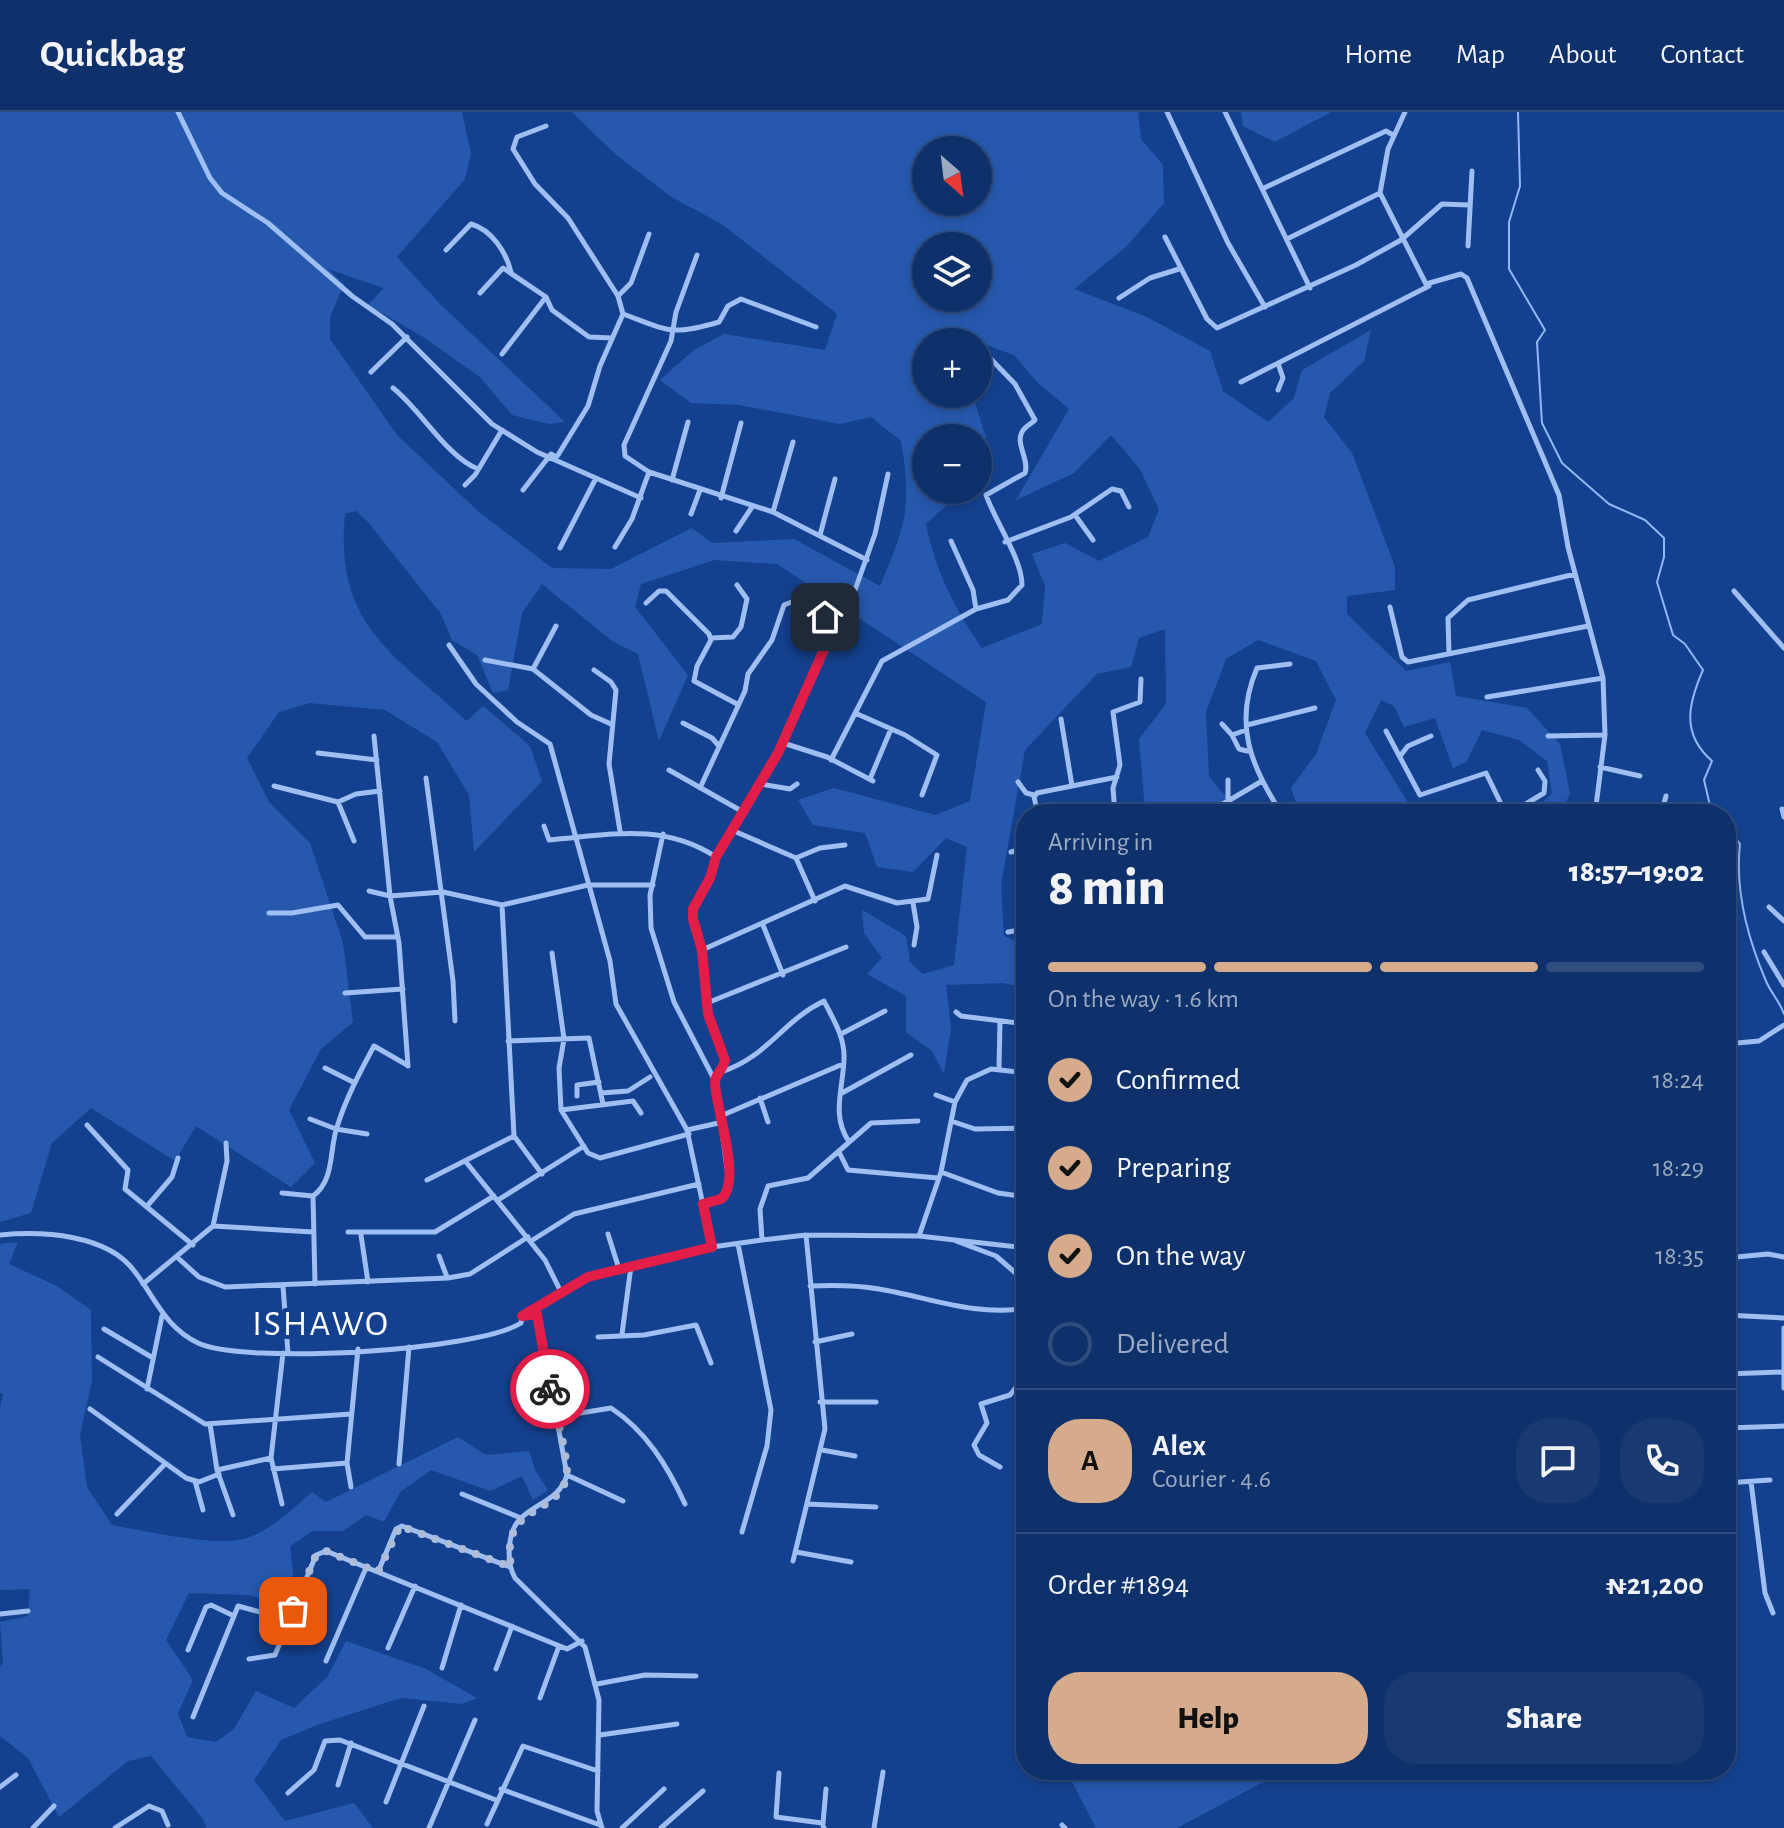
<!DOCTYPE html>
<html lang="en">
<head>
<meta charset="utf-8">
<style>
	:root { --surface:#0f316b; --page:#183971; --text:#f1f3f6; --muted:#9ba9c1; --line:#2f4c7e; --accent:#d6ab8b }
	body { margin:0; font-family:"Alegreya Sans",sans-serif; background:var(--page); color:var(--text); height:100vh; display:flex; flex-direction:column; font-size:30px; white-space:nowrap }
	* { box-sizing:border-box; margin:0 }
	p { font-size:26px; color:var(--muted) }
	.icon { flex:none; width:44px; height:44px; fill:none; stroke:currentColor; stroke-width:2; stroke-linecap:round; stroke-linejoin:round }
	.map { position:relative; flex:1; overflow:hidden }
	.details { position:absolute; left:1016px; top:692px; width:720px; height:976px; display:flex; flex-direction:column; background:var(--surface); border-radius:32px; box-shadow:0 4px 12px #0003,0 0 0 2px var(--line) }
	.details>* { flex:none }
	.needle { width:52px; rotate:152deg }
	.fabs { position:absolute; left:912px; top:24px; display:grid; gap:16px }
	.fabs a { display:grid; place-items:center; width:80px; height:80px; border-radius:50%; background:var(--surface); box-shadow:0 4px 12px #0003,0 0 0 2px var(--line); font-size:40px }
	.pin { position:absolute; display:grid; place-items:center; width:68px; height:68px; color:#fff; margin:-34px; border-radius:16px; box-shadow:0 4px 12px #0006 }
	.courier { position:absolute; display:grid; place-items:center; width:80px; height:80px; margin:-40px; border:6px solid #e11d48; border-radius:50%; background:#fff; color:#222; box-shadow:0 2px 10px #0007 }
	.summary em { font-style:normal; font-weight:800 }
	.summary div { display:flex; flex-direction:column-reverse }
	.summary { display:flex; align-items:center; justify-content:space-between; height:136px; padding:0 32px }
	h1 { font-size:52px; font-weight:800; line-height:60px }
	.bar { display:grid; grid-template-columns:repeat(4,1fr); gap:12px 8px; align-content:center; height:96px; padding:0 32px }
	.bar i { height:10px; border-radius:6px; background:var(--line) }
	.bar .current { background:var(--accent) }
	.bar p { grid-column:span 4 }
	.line { display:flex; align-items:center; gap:20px; padding:0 32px; border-top:2px solid var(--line) }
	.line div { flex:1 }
	.round { display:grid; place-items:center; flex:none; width:84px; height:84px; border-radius:32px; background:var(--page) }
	ol { padding:0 32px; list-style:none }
	li { display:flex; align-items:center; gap:24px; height:88px }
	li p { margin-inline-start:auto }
	li .icon { padding:8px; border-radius:50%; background:var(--accent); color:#111; stroke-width:4 }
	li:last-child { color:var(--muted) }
	li i { width:44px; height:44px; border:4px solid var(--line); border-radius:50% }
	.cta { display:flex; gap:16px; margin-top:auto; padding:16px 32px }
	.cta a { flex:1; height:92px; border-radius:32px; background:var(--accent); color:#111; font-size:32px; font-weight:800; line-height:92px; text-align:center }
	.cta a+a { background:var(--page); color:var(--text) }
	header { display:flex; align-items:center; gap:48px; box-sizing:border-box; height:112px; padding:0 40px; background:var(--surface); border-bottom:2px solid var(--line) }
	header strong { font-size:38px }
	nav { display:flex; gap:44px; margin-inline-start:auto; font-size:28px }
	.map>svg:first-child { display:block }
</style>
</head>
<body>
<header>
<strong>Quickbag</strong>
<nav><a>Home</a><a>Map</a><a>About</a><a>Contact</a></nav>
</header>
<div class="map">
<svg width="1784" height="1716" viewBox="0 0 1784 1716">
	<rect width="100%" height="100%" fill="#14418f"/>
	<!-- green -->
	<path fill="#2659ae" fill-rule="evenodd" d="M0 0H462L471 42 465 67 397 145 440 192 565 310 549 312 512 303 481 266 425 226 368 193 384 176 328 157 344 172 330 205V227L397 323 479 400 552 456 611 457 692 416 712 431 794 427 880 474C906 413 912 396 901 329L871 305 840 312 739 293 691 291 660 268 694 238 724 222 825 238 837 202 723 113 670 84 614 41 572 0H1138L1141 27 1163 53 1164 91 1126 135 1074 177 1147 205 1210 239 1223 279 1268 310 1294 286 1302 258 1371 218 1364 249 1330 281 1324 305 1352 341 1395 455V478L1347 484V502L1406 559 1450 550 1456 584 1527 596 1560 632 1570 681 1561 702H1531L1552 681 1547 649 1519 628 1482 618 1466 650 1453 656 1435 606 1404 615 1394 594 1381 588 1365 621 1415 702H1300L1291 676 1316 642 1336 588 1316 549 1258 528 1226 547 1206 600 1209 665 1235 695 1248 702H1199L1192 694 1145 698 1139 627 1166 592 1165 517 1139 526 1131 555 1097 562 1025 638 1001 773 1004 824 1026 834V877L1004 871 946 873 951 915 944 962 932 939 906 920V884L867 862 882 846 864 821 862 798 906 824 910 850 923 862 954 853 967 735 946 726 913 760 877 755 865 721 813 713 798 688 834 676 935 703 970 689 986 590 777 452 714 448 641 472 635 495 688 563 659 629 638 542 612 529 542 472 522 501 508 578 493 581 477 543 452 528 441 502 368 410 356 399 345 402C334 513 394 542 467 609L483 594 530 634 542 669 474 740 469 683 437 630 385 598 309 591 279 600 247 646 269 690 310 731 343 831 353 910 321 937 289 998 315 1051 291 1075 196 1014 175 1049 91 996 52 1031 31 1101 0 1110ZM926 38H978V90H926ZM926 134H978V186H926ZM926 230H978L1014 243 1037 270 1069 297 1016 388 1074 361 1111 323 1140 357 1159 398 1148 425 1099 449 1065 431 1032 442 1045 474 1042 512 982 536C954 496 936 460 926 412L949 391 956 378H926V326H978V339L986 325 972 282H926Z
		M1241 0H1331L1275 30 1243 14Z
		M18 1130 9 1152 57 1174 91 1198 92 1269 80 1323 87 1375 112 1413C146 1419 205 1433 238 1428 266 1424 291 1398 312 1380L326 1390 458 1325 486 1343 529 1339 535 1358 548 1378 533 1388 522 1364 490 1379 431 1358 400 1380 384 1410 366 1403 343 1419H313L290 1434 294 1469 266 1489 248 1483 189 1481 166 1528 193 1568 178 1601 187 1625 216 1630 234 1617 256 1579 294 1596 328 1564 346 1529 426 1557 477 1586 462 1592 401 1586 320 1612 281 1628 254 1668 285 1709 354 1691 373 1716H206L203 1707 151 1644 128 1649 59 1705 28 1646 0 1624V1554L3 1551 0 1510 28 1504 30 1477 0 1478V1296L3 1282 0 1281V1132Z
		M1066 1658H1284V1659L1177 1716H1096Z"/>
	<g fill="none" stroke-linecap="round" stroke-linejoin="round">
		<!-- stream -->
		<path stroke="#91b8f4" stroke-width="2" d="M1518 0 1520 74 1509 110V157L1545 218 1537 230 1542 311 1562 351 1609 392 1645 408 1664 426V445L1657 470 1673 523 1685 532 1703 558C1688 592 1681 622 1712 649L1704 668 1712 702
			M1726 713 1740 732C1735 777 1748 827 1766 869 1771 881 1780 890 1784 902"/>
		<!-- minor -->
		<path stroke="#9fbef1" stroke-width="5" d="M178 0 210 66 222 81 268 111 352 184 392 212 492 312 537 340 641 386
			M1167 0 1228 131 1265 195
			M1225 0 1310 176
			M1405 0 1388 37 1380 81 1426 172 1461 162 1467 166 1559 383 1568 435 1603 566 1605 623 1595 702
			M1264 76 1386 19 1393 23
			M1165 125 1207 207 1217 216 1356 153 1401 128 1442 92 1469 93
			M1287 127 1380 81
			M1468 134 1472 59
			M446 138 471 112C492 118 506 140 511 160
			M697 143 676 200 671 229 624 333 625 344 649 360 773 400 867 448
			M480 181 503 156 546 185 552 198 589 225 612 226
			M618 184 631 171 649 122
			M1119 186 1150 166 1179 157
			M623 202C669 219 671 224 719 210L728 194 741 187 816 215
			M502 242 546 185
			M1278 251 1283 266 1278 278
			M371 260 407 225
			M1241 270 1429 174
			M393 276C420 297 447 345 478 357
			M672 368 688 310
			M465 373 475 363 502 318
			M523 378 551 342 556 345 558 343 588 294 600 254 623 202 618 184 568 106 535 72 513 37 517 25 546 14
			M721 386 741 311
			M773 400 793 330
			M691 402 700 378
			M1075 403 1093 428
			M736 419 752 395
			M820 423 835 367
			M951 429 973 478 976 497
			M1005 430 1071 405 1112 377 1121 379 1129 395
			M615 435 632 407 649 360
			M560 436 595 368
			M1734 479 1784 536
			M646 491 659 479H666L709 522 711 528 697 554 694 569 737 592
			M1390 495 1402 545 1408 550 1588 514
			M711 526 733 525 741 515 747 487 737 473
			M449 533 476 572 517 610 550 632 610 849 616 892 687 1018 712 1135
			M1449 542 1448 506 1468 488 1575 462
			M485 548 533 557 591 603 611 612
			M533 557 556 514
			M594 558 611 570 616 578 609 652 620 719
			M1487 585 1603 566
			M855 601 905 623 937 643 922 683
			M1061 607 1072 674
			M683 611 712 626 719 634
			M1222 612 1232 623 1246 618
			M1247 613 1315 596
			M1386 619 1420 683 1486 661 1506 702
			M1232 623 1239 637 1247 639
			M374 624 390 784 399 831 408 954
			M1548 624 1605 623
			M783 631 827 645 873 669
			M318 641 377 648
			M1400 644 1408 634 1431 624
			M831 648 882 549 976 497 1008 488 1022 473C1022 447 996 411 986 383L1025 361C1030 346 1012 329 1025 316 1028 313 1032 311 1035 308L1015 272 987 243
			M1600 655 1640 664
			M669 658 745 701
			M426 666 453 869 455 909
			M870 667 891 617
			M1018 670 1026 681 1034 683
			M761 672 790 677 797 672
			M274 674 338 690 356 682 380 679
			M700 676 745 579 748 562 772 528 784 493 802 486 835 513
			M338 690 354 729
			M1228 690V668
			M1782 697 1784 705
			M1038 702 1034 685 1037 681 1117 665
			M1115 702 1113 676 1120 653 1113 600 1140 590 1141 567
			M1206 702 1262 669
			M1282 702C1251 655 1233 612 1257 556L1290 552
			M1509 702 1544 681 1545 669 1538 658
			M1661 702 1666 684
			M544 714 549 728C609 723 662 710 716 745
			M734 719 796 746 815 789
			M663 722 650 783 651 816 674 890 714 967
			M1011 740 1026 736
			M796 746 820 736 845 733
			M369 779 390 784 443 780 502 793 588 773H653
			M913 791 917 815 914 833
			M502 793 514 1024 542 1062
			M1769 795 1784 809
			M269 801H292L338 793 365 825H398
			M763 813 783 863
			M1008 820 1026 817
			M702 838 845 774 897 791 928 787 937 743
			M1764 840 1784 873
			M552 841 564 927 559 956 561 998 588 1041 600 1046 689 1022
			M345 881 403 877
			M707 891 846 835
			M956 900 961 904 1026 912
			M841 922 885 899
			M508 929 589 926 603 992
			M1726 932 1759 929 1784 913
			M325 956 355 971
			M999 956 1000 909
			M721 960C768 945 782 909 824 889 833 907 845 925 844 947 843 978 831 1003 849 1030
			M601 981 628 979 650 965
			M842 981 911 943
			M936 983 955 990
			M577 984V973L599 970
			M760 986 768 1010
			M561 998 633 989 641 1001
			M723 1003 843 952
			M310 1007 336 1017 367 1022
			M951 1009 975 1017 1026 1016
			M87 1013 128 1058 125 1077 193 1133
			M687 1018 723 1010
			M839 1040 848 1058 938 1066
			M466 1050 545 1148 562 1182
			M941 1060 998 1081 1020 1084
			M427 1068 514 1024
			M282 1081 313 1084
			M498 1088 584 1034
			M703 1092 721 1087 729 1071 715 968 725 948 708 902 702 838 694 817 693 797 710 766 716 745 778 641 802 583 855 478 875 422 888 362
			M148 1093 172 1065 178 1046
			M213 1114 227 1049 226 1031
			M348 1120H435L494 1084
			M608 1122 619 1157
			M0 1123C42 1119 108 1122 135 1160 156 1187 165 1215 198 1231 244 1253 478 1239 521 1211L522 1204 588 1165 712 1135 762 1128 806 1123 919 1124 1026 1136
			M361 1123 368 1170
			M919 1124 941 1060 955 990 967 968 991 957 1026 961
			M762 1128 760 1097 768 1074 808 1066 871 1011 918 1009
			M531 1129 574 1102 699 1072
			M956 1129 996 1144 1019 1164 1026 1189
			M738 1132 771 1298 767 1334 742 1420
			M439 1144 447 1165
			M178 1146 199 1165 225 1175 448 1166 470 1162 528 1125
			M1726 1146 1768 1142 1784 1145
			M143 1172 213 1114 313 1120
			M315 1172 313 1084C335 1068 329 1038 337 1015 346 986 360 960 374 934L407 953
			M283 1174 288 1241
			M810 1174C834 1173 856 1173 879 1177 928 1185 976 1205 1026 1196
			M1726 1203 1784 1206
			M527 1204 538 1205 567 1363C560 1387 538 1390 521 1406 507 1419 506 1450 515 1466L585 1535 599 1588 597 1699 602 1716
			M1784 1216V1276
			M104 1217 153 1246
			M622 1222 631 1154
			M598 1225 644 1223 696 1213 711 1251
			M815 1230 852 1222
			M98 1245 205 1312 351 1302
			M1726 1262 1783 1260
			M147 1277 162 1204
			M820 1290H876
			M90 1297 186 1366 199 1370 219 1362
			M556 1305 611 1296C646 1319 667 1353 685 1392
			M210 1312 217 1358 233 1403
			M1726 1316 1784 1314
			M822 1338 855 1344
			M399 1352 409 1235
			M1000 1355 979 1343 974 1333 987 1311 981 1292 1010 1283 1026 1263
			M273 1357 347 1351
			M217 1358 271 1346
			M567 1363 623 1389
			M195 1369 203 1398
			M1751 1370 1765 1481 1773 1501
			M1726 1371 1770 1368
			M351 1375 347 1351 358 1237
			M462 1382 521 1406
			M282 1392 271 1346 283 1241
			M807 1392 876 1395
			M117 1402 164 1353
			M796 1440 851 1450
			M793 1449 825 1317 806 1123
			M378 1460 396 1417 402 1414 510 1455
			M0 1502 28 1499
			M388 1536 415 1474
			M188 1538 206 1495 211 1493 234 1504
			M249 1547 275 1543 316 1443 326 1439 567 1537 582 1529
			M326 1549 366 1456
			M442 1556 461 1493
			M496 1557 512 1514
			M597 1572 645 1563 696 1564
			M540 1586 559 1534
			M193 1605 238 1494 289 1508
			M600 1623 677 1612
			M779 1661 776 1705 822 1711 824 1716
			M338 1673 351 1631
			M0 1675 16 1663
			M501 1677 600 1713
			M288 1681 314 1658 325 1629 340 1628 496 1688
			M386 1690 424 1594
			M823 1711 826 1677
			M487 1712 523 1634 598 1659
			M1062 1713 1065 1716
			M33 1716 54 1694
			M115 1716 149 1694 162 1699 168 1713
			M429 1716 475 1608
			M622 1716 664 1677
			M661 1716 703 1679
			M874 1716 883 1660"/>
	</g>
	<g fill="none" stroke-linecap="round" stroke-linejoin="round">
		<!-- done -->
		<path stroke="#adbcd8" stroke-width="8" stroke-dasharray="0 14.4" d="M293 1499 316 1443 326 1439 378 1460 400 1414 511 1455C501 1391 552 1407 566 1368 571 1352 554 1296 550 1277"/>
		<!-- route -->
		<path stroke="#e11d48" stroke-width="10" d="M550 1277 537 1202 522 1204 588 1165 712 1135 703 1092 721 1087C743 1069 715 995 715 970 715 963 724 956 725 948L708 902 702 838 693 807V797L710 766 716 745 778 641 835 513 825 505"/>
	</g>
	<g text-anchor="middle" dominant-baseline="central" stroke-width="8" stroke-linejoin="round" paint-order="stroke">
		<!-- quarter labels -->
		<g font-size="36" letter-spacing="2" fill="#fff" stroke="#14418f">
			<text x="321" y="1212">ISHAWO</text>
		</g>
	</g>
</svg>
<div class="fabs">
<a><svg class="needle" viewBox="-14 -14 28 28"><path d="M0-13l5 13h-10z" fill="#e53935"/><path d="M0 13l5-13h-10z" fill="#9ba9c1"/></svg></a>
<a><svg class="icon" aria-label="layers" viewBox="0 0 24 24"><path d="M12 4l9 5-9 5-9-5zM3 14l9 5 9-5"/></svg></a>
<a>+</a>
<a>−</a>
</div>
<div class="pin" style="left:293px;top:1499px;background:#ea580c"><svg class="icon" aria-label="bag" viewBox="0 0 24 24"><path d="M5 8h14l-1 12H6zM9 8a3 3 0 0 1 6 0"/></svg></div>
<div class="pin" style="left:825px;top:505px;background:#1f2937"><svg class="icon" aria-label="home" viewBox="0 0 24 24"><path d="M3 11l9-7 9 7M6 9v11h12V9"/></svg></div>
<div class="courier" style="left:550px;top:1277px"><svg class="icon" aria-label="bike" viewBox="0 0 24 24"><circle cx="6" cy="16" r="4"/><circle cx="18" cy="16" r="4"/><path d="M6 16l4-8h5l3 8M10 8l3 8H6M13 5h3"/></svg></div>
<section class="details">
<div class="summary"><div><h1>8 min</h1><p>Arriving in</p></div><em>18:57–19:02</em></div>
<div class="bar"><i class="current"></i><i class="current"></i><i class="current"></i><i></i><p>On the way · 1.6 km</p></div>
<ol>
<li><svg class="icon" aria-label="check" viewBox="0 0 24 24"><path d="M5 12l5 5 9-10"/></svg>Confirmed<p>18:24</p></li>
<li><svg class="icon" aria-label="check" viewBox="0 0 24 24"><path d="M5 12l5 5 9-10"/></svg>Preparing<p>18:29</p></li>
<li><svg class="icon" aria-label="check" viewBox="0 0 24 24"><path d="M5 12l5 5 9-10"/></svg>On the way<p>18:35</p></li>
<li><i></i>Delivered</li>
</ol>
<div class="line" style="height:144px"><b class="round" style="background:var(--accent);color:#111">A</b><div><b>Alex</b><p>Courier · 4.6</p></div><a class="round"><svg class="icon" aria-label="chat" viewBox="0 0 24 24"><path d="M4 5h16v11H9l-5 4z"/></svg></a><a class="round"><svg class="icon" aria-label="phone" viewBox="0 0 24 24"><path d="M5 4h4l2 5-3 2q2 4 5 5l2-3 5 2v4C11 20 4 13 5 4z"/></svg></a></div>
<div class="line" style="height:104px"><div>Order #1894</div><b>₦21,200</b></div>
<div class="cta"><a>Help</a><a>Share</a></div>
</section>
</div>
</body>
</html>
